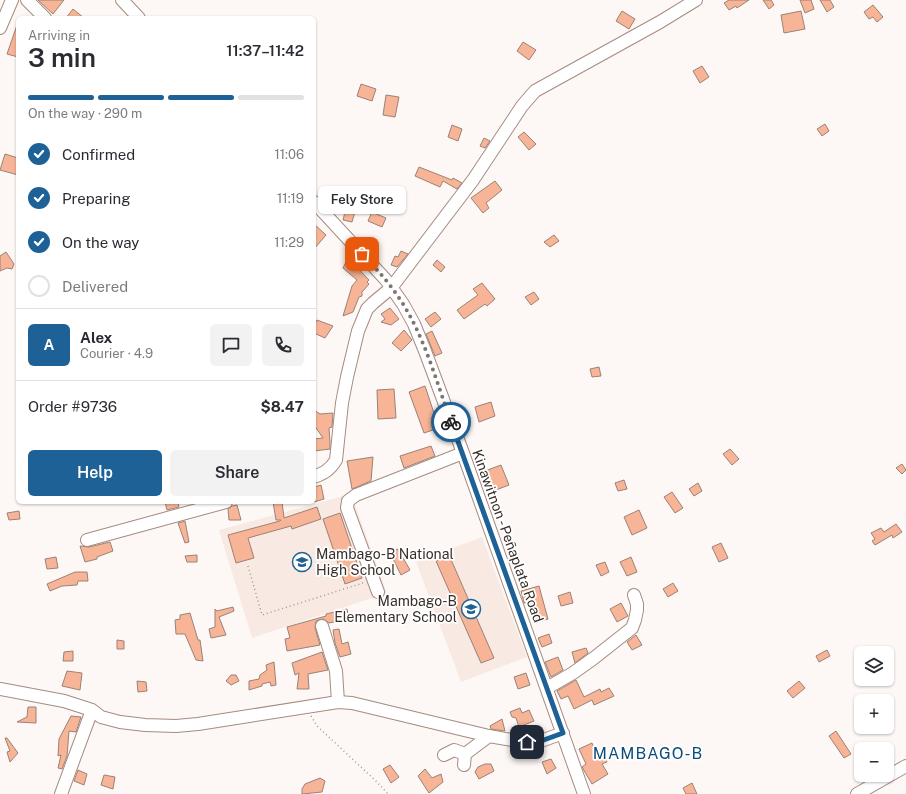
<!DOCTYPE html>
<html lang="en">
<head>
<meta charset="utf-8">
<style>
	:root { --surface:#fff; --page:#f2f2f3; --text:#2b2b33; --muted:#7c7c81; --line:#e1e1e2; --accent:#1d6196 }
	body { margin:0; font-family:"Public Sans",sans-serif; background:var(--page); color:var(--text); height:100vh; display:flex; flex-direction:column; font-size:15px; white-space:nowrap }
	* { box-sizing:border-box; margin:0 }
	p { font-size:13px; color:var(--muted) }
	.icon { flex:none; width:22px; height:22px; fill:none; stroke:currentColor; stroke-width:2; stroke-linecap:round; stroke-linejoin:round }
	.map { position:relative; flex:1; overflow:hidden }
	.panel { position:absolute; left:16px; top:16px; width:300px; height:488px; display:flex; flex-direction:column; background:var(--surface); border-radius:6px; box-shadow:0 1px 3px #0004 }
	.panel>* { flex:none }
	.buttons { position:absolute; left:854px; top:646px; display:grid; gap:8px }
	.buttons a { display:grid; place-items:center; width:40px; height:40px; border-radius:6px; background:var(--surface); box-shadow:0 1px 3px #0004; font-size:20px }
	.pin { position:absolute; display:grid; place-items:center; width:34px; height:34px; color:#fff; margin:-17px; border-radius:8px; box-shadow:0 2px 6px #0006 }
	.courier { position:absolute; display:grid; place-items:center; width:40px; height:40px; margin:-20px; border:3px solid #1d6196; border-radius:50%; background:#fff; color:#222; box-shadow:0 1px 5px #0007 }
	.bubble { position:absolute; height:28px; border-radius:6px; background:var(--surface); box-shadow:0 1px 3px #0004; font-size:13px; font-weight:600; line-height:28px; text-align:center }
	.headline em { font-style:normal; font-weight:600 }
	.headline div { display:flex; flex-direction:column-reverse }
	.headline { display:flex; align-items:center; justify-content:space-between; height:68px; padding:0 12px }
	h1 { font-size:26px; font-weight:600; line-height:30px }
	.bar { display:grid; grid-template-columns:repeat(4,1fr); gap:6px 4px; align-content:center; height:48px; padding:0 12px }
	.bar i { height:5px; border-radius:3px; background:var(--line) }
	.bar .active { background:var(--accent) }
	.bar p { grid-column:span 4 }
	.line { display:flex; align-items:center; gap:10px; padding:0 12px; border-top:1px solid var(--line) }
	.line div { flex:1 }
	.round { display:grid; place-items:center; flex:none; width:42px; height:42px; border-radius:6px; background:var(--page) }
	ol { padding:0 12px; list-style:none }
	li { display:flex; align-items:center; gap:12px; height:44px }
	li p { margin-inline-start:auto }
	li .icon { padding:4px; border-radius:50%; background:var(--accent); color:#fff; stroke-width:4 }
	li:last-child { color:var(--muted) }
	li i { width:22px; height:22px; border:2px solid var(--line); border-radius:50% }
	.action { display:flex; gap:8px; margin-top:auto; padding:8px 12px }
	.action a { flex:1; height:46px; border-radius:6px; background:var(--accent); color:#fff; font-size:16px; font-weight:600; line-height:46px; text-align:center }
	.action a+a { background:var(--page); color:var(--text) }
	.map>svg:first-child { display:block }
</style>
</head>
<body>
<div class="map">
<svg width="906" height="794" viewBox="0 0 906 794">
	<rect width="100%" height="100%" fill="#fdf8f5"/>
	<!-- built -->
	<path fill="#f8eae3" d="M351 494 387 593 252 638 219 530Z
		M482 537 527 657 461 682 416 562Z"/>
	<!-- building -->
	<path fill="#f7b496" stroke="#9b8277" d="M38 0H64L53 14Z
		M729 0H749L737 8 736 6 729 10 724 3Z
		M763 0H771L774 5 769 9Z
		M800 0H811L814 9 805 13Z
		M820 0H830L834 7 827 12Z
		M873 5 883 17 877 22 873 17 869 19 864 12Z
		M73 9 84 18H66Z
		M622 11 635 19 629 29 616 21Z
		M801 11 805 29 784 33 781 15Z
		M17 25H18V57L7 54Z
		M523 42 536 50 529 60 517 51Z
		M702 66 709 77 700 83 693 71Z
		M361 84 376 89 372 101 357 96Z
		M386 95 399 97 395 117 383 115Z
		M825 124 829 131 822 136 817 129Z
		M452 125 462 129 458 141 448 137Z
		M524 132 536 144 529 150 518 137Z
		M484 138 490 141 485 148 480 146Z
		M5 154 18 158V175L0 170Z
		M419 167 452 180 453 178 462 183 457 189 443 181 440 187 415 176Z
		M495 181 502 190 486 203 489 208 483 213 471 198Z
		M350 192 360 195 352 222 343 220Z
		M372 212 386 218 382 227 368 221Z
		M314 224 326 235 314 249Z
		M554 235 559 241 550 247 544 242Z
		M401 251 408 254 397 267 391 265 395 256 398 257Z
		M6 252 14 264 12 269 7 268 0 271V256Z
		M348 258 369 280 367 282 369 284 362 292V296L359 297 353 312 343 316 352 286 357 280 343 268Z
		M437 260 445 267 441 272 433 265Z
		M482 283 495 299 487 306 485 304 464 319 457 310 478 295 473 289Z
		M534 292 539 299 531 305 525 297Z
		M390 308 399 319 391 325 381 322 385 319 381 314Z
		M435 312 441 319 431 327 425 319Z
		M317 320 333 326 325 338 314 333V326Z
		M404 330 412 340 401 351 392 343Z
		M432 331 442 353 435 356 426 334Z
		M599 367 601 376 592 377 590 369Z
		M425 386 439 428 424 433 409 392Z
		M394 389 396 418 378 419 377 390Z
		M491 402 495 416 479 422 475 407Z
		M314 410 320 414 333 413 332 427 329 428 330 442V449L314 451V439L323 438 314 425Z
		M431 446 435 456 404 468 400 456Z
		M730 449 739 459 732 465 723 454Z
		M373 457 371 481 352 489 347 461Z
		M902 464 906 470 902 474 896 468Z
		M501 465 509 485 488 493 485 484 489 482 485 471Z
		M624 480 627 489 618 491 615 483Z
		M698 483 702 491 694 496 689 489Z
		M321 485 324 499 314 502V487Z
		M672 492 683 508 675 513 664 497Z
		M165 502H178L179 507 167 510Z
		M273 502H282L284 518 317 507 321 519 292 529 291 526 248 538 254 558 236 563 228 535 280 521 281 520H276Z
		M237 505 241 520H229L228 509 232 506Z
		M639 510 647 528 632 535 624 517Z
		M19 511 20 519 9 520 7 513Z
		M340 513 362 578 345 584 323 519Z
		M185 521 189 542 185 543 178 523Z
		M896 524 902 532 893 538 892 535 875 545 872 541 875 539 871 533 881 528 884 532Z
		M110 542 113 551 97 557V559L85 562 80 546 89 547Z
		M721 543 728 558 719 562 712 547Z
		M398 549 410 570 401 575 390 553Z
		M197 555V562H187L185 556Z
		M449 555 494 658 481 663 436 561Z
		M56 557 58 568 47 569 45 559Z
		M631 557 637 572 627 576 620 562Z
		M605 562 609 572 601 576 596 565Z
		M75 572H87L88 581H78L77 585 62 586 50 591 47 584Z
		M673 583 678 591 668 597 663 589Z
		M539 586 548 619 536 623 529 602 524 603 521 591Z
		M570 592 573 603 561 606 558 596Z
		M621 603 628 616 617 622 610 609Z
		M233 607 234 611 219 617 226 635 211 638 209 629 215 627V609L217 611Z
		M347 609 349 619 329 623 323 619 316 621 315 628 320 645 287 651 285 639 290 638 287 627 326 616V614Z
		M190 613 198 640H200L203 661 196 660 185 634H176L175 620 180 619V615Z
		M339 629 342 644 348 642 351 654 340 657 335 643 333 630Z
		M549 634 552 643 542 647 538 638Z
		M636 635 642 645 632 650 627 642Z
		M117 640 124 641V649H117Z
		M586 648 588 653 575 663 572 652Z
		M827 650 830 656 819 662 816 656Z
		M73 651V661H63L64 652Z
		M322 652 328 670 308 674 309 689H297L299 673 295 675 292 663Z
		M558 657 563 670 551 677 545 662Z
		M274 662 276 685 271 686 270 682 262 684V686L249 690V681L259 679 260 675 267 670 266 665Z
		M67 671 82 673 80 690 62 686Z
		M526 673 530 685 518 689 514 677Z
		M231 675H236L239 681 231 685 226 681Z
		M576 680 584 697 600 689 601 692 609 688 614 696 594 705 592 700 574 709 568 696 561 699 557 691Z
		M137 681 146 682 147 691 138 692Z
		M799 681 805 688 793 698 787 691Z
		M28 707H36V723L17 722 27 717Z
		M520 708 522 713 529 710 534 721 519 727 516 718 512 717 510 712Z
		M71 716 81 717 76 732 69 731 67 756 62 769 58 768 61 755 58 756 59 739Z
		M502 719 505 731 491 729 490 726Z
		M836 731 851 754 844 758 829 736Z
		M5 738H7L18 753 10 762 7 752 10 751Z
		M592 743 598 757 603 754 607 762 602 764 608 774 592 784 582 767 586 764 579 749Z
		M551 759 556 768 547 774 542 762Z
		M485 764H491L494 771 479 779 475 772 478 767Z
		M390 765 399 777 391 783 383 769Z
		M425 769 432 778 441 774 443 782 429 793 418 776Z
		M78 770 87 774 84 785 74 781Z
		M104 775 115 777 113 789 101 785Z
		M320 778 325 781 322 792 302 794V789L305 784Z
		M692 783 697 794H686L683 788Z"/>
	<g fill="none" stroke-linecap="round" stroke-linejoin="round">
		<!-- minor casing -->
		<g stroke="#a58b80" stroke-width="14">
			<path id="minor" d="M27 0 45 18
				M122 0 139 18
				M0 28 12 0
				M314 202 386 280 403 304 414 324 425 351 463 453 584 794
				M314 477C324 473 330 470 336 460L342 403 347 377 358 331 367 309 373 303 391 288 473 180 522 106 535 91 660 22 696 0
				M87 540 226 502
				M378 592 347 508 348 501 356 495 463 453
				M322 626 336 671 338 702
				M547 688 573 673 594 658 632 628 635 620 637 610V604L634 595
				M0 689 64 701 92 710 101 717 120 722 145 725 176 726 198 724 338 702 352 703 489 736 517 741 527 743 541 741 563 733
				M444 755 454 750 465 754
				M464 765 465 754 489 736
				M61 794 92 710
				M857 794 906 766"/>
		</g>
		<!-- path -->
		<path stroke="#a09894" stroke-width="1.5" stroke-dasharray="1 3" stroke-linecap="butt" d="M248 566 262 615 363 583
			M311 716 317 726 377 782 388 794"/>
		<!-- minor -->
		<use href="#minor" stroke="#fff" stroke-width="12"/>
	</g>
	<g fill="none" stroke-linecap="round" stroke-linejoin="round">
		<!-- done -->
		<path stroke="#7d7570" stroke-width="4" stroke-dasharray="0 7.2" d="M362 254C377 269 391 285 403 304 425 339 437 383 451 422"/>
		<!-- route -->
		<path stroke="#1d6196" stroke-width="5" d="M451 422 563 733 541 741 527 742"/>
	</g>
	<!-- icons -->
	<defs>
		<g id="school-ring" transform="scale(1)"><circle r="9.5" fill="#fff" stroke="#1d6196" stroke-width="1.5"/><path d="M0-5L7-2L0 1L-7-2ZM-4 1L0 2.5L4 1V4Q0 6-4 4Z" fill="#1d6196"/></g>
	</defs>
	<g fill-rule="evenodd">
		<use href="#school-ring" x="302" y="562"/>
		<use href="#school-ring" x="471" y="609"/>
	</g>
	<g text-anchor="middle" dominant-baseline="central" stroke-width="3.5" stroke-linejoin="round" paint-order="stroke">
		<!-- street labels -->
		<g font-size="14" fill="#382e29" stroke="#fff">
			<text transform="translate(508 536) rotate(70)">Kinawitnon - Peñaplata Road</text>
		</g>
		<!-- poi labels -->
		<g font-size="14" fill="#382e29" stroke="#fff" text-anchor="start">
			<text x="316" y="554">Mambago-B National<tspan x="316" dy="16">High School</tspan></text>
			<text x="457" y="601" text-anchor="end">Mambago-B<tspan x="457" dy="16">Elementary School</tspan></text>
		</g>
		<!-- quarter labels -->
		<g font-size="16" letter-spacing="1" fill="#0b4d7c" stroke="#fff">
			<text x="648" y="753">MAMBAGO-B</text>
		</g>
	</g>
</svg>
<div class="buttons">
<a><svg class="icon" aria-label="layers" viewBox="0 0 24 24"><path d="M12 4l9 5-9 5-9-5zM3 14l9 5 9-5"/></svg></a>
<a>+</a>
<a>−</a>
</div>
<div class="pin" style="left:362px;top:254px;background:#ea580c"><svg class="icon" aria-label="bag" viewBox="0 0 24 24"><path d="M5 8h14l-1 12H6zM9 8a3 3 0 0 1 6 0"/></svg></div>
<div class="pin" style="left:527px;top:742px;background:#1f2937"><svg class="icon" aria-label="home" viewBox="0 0 24 24"><path d="M3 11l9-7 9 7M6 9v11h12V9"/></svg></div>
<div class="courier" style="left:451px;top:422px"><svg class="icon" aria-label="bike" viewBox="0 0 24 24"><circle cx="6" cy="16" r="4"/><circle cx="18" cy="16" r="4"/><path d="M6 16l4-8h5l3 8M10 8l3 8H6M13 5h3"/></svg></div>
<div class="bubble" style="left:318px;top:186px;width:88px">Fely Store</div>
<section class="panel">
<div class="headline"><div><h1>3 min</h1><p>Arriving in</p></div><em>11:37–11:42</em></div>
<div class="bar"><i class="active"></i><i class="active"></i><i class="active"></i><i></i><p>On the way · 290 m</p></div>
<ol>
<li><svg class="icon" aria-label="check" viewBox="0 0 24 24"><path d="M5 12l5 5 9-10"/></svg>Confirmed<p>11:06</p></li>
<li><svg class="icon" aria-label="check" viewBox="0 0 24 24"><path d="M5 12l5 5 9-10"/></svg>Preparing<p>11:19</p></li>
<li><svg class="icon" aria-label="check" viewBox="0 0 24 24"><path d="M5 12l5 5 9-10"/></svg>On the way<p>11:29</p></li>
<li><i></i>Delivered</li>
</ol>
<div class="line" style="height:72px"><b class="round" style="background:var(--accent);color:#fff">A</b><div><b>Alex</b><p>Courier · 4.9</p></div><a class="round"><svg class="icon" aria-label="chat" viewBox="0 0 24 24"><path d="M4 5h16v11H9l-5 4z"/></svg></a><a class="round"><svg class="icon" aria-label="phone" viewBox="0 0 24 24"><path d="M5 4h4l2 5-3 2q2 4 5 5l2-3 5 2v4C11 20 4 13 5 4z"/></svg></a></div>
<div class="line" style="height:52px"><div>Order #9736</div><b>$8.47</b></div>
<div class="action"><a>Help</a><a>Share</a></div>
</section>
</div>
</body>
</html>
